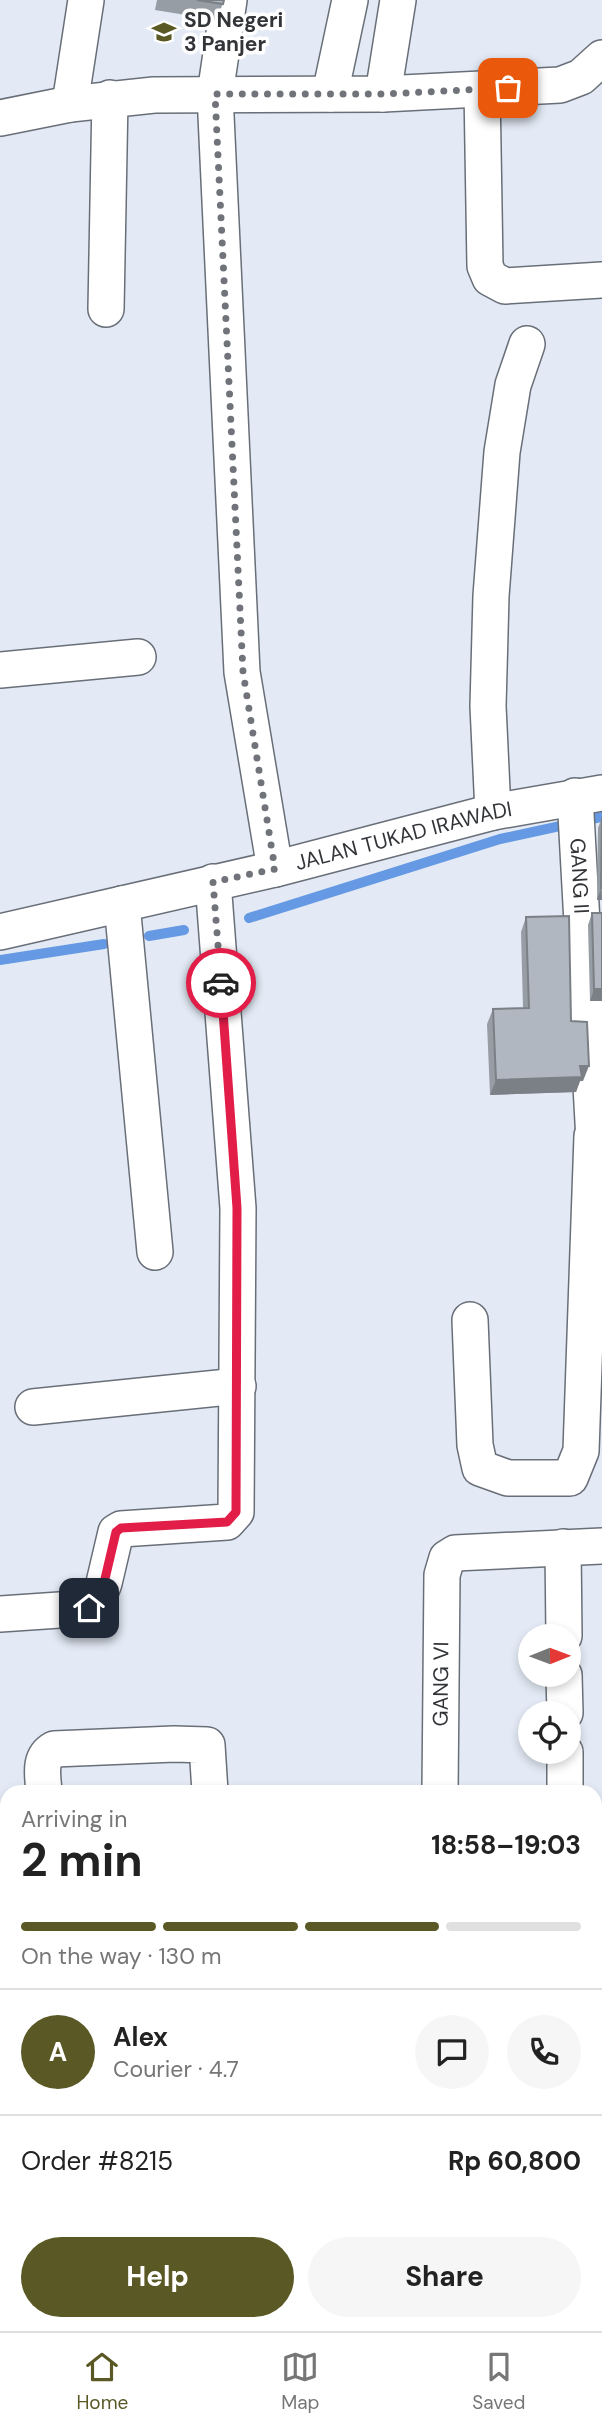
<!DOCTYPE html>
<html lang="en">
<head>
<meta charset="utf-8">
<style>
	:root { --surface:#fff; --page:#f6f6f6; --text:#222; --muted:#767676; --line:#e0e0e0; --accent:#5a5925 }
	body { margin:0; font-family:"DM Sans",sans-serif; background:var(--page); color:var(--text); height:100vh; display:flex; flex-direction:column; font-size:26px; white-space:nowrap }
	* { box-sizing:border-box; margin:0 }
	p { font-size:23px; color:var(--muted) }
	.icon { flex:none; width:38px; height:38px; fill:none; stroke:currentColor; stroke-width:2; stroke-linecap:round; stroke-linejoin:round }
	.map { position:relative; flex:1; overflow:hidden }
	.details { position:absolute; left:0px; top:1785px; width:602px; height:546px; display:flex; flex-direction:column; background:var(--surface); border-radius:21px 21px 0 0; box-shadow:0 4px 10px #0003 }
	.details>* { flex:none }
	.needle { width:46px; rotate:89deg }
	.fabs { position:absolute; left:518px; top:1624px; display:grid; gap:14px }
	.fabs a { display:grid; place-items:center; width:63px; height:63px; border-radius:50%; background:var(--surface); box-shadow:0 4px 10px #0003; font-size:35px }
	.pin { position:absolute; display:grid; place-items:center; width:60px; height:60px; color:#fff; margin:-30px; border-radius:14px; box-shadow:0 4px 10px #0006 }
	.courier { position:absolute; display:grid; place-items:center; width:70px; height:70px; margin:-35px; border:5px solid #e11d48; border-radius:50%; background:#fff; color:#222; box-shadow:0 2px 9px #0007 }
	.head em { font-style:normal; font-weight:700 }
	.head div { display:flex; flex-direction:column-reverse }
	.head { display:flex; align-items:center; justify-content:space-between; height:119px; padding:0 21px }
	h1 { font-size:46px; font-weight:700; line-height:52px }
	.bar { display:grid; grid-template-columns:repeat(4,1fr); gap:10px 7px; align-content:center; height:84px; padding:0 21px }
	.bar i { height:9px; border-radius:5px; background:var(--line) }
	.bar .current { background:var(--accent) }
	.bar p { grid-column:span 4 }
	.line { display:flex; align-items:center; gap:18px; padding:0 21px; border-top:2px solid var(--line) }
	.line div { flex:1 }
	.round { display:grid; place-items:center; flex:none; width:74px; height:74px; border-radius:37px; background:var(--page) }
	.cta { display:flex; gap:14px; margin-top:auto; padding:14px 21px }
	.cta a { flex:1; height:80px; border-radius:42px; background:var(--accent); color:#fff; font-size:28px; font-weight:700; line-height:80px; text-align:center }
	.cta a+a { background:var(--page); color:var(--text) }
	.tabs { display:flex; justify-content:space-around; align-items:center; height:98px; border-top:2px solid var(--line); background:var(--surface); font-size:19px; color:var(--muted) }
	.tabs a { display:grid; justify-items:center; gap:4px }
	.tabs .current { color:var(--accent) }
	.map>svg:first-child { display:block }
</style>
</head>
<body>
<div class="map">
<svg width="602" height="2331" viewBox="0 0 602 2331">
	<rect width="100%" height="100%" fill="#e3eaf5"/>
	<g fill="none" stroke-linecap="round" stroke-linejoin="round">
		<!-- stream -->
		<path stroke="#6599e3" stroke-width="10" d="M249 918 500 839 602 817
			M149 936 184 930
			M0 960 104 944"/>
		<!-- minor casing -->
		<g stroke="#696f78" stroke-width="38">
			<g id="minor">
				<path d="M229 0 215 94 242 672 275 869"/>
				<path d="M482 89 485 266 490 278 505 286 602 280"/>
				<path d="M330 94 350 0"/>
				<path d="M383 94 398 0"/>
				<path d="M70 104 86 0"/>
				<path d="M0 118 70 104 154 95 383 94 560 85 581 77 602 58"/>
				<path d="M106 309 110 98"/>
				<path d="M0 670 138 657"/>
				<path id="s1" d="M575 796 595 1158"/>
				<path d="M493 812 488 706 491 596 502 452 513 385 527 344"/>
				<path d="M122 904 155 1252"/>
				<path id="s2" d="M0 932 275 869 493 812 602 793"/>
				<path d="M470 1320 475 1445 480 1468 508 1478H570L581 1451 592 1136"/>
				<path d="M33 1407 238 1386"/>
				<path d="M563 1547 564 1636"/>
				<path d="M0 1614 89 1608 98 1598 104 1583 116 1532 121 1529 227 1522 236 1512 238 1208 213 882"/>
				<path d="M564 1675 565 1713"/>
				<path d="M565 1752V1792"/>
				<path d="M44 1792C43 1776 38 1758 54 1749L174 1744 207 1745 210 1792"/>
				<path id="s3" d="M440 1792 442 1575 447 1558 455 1553 602 1546"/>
				<path d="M0 2207H7"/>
				<path d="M63 2324 64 2331"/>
				<path d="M217 2324V2331"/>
				<path d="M572 2324V2331"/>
				<path d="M435 2331V2324"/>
			</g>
		</g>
		<!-- minor -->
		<use href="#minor" stroke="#fff" stroke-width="35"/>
	</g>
	<!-- wall -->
	<path fill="#979da5" d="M157 0H224L217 20 155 10Z
		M602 817V900H597L598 828Z
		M592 913 602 1001H590L588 925Z
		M526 917 571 1021 583 1081H580L576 1092 490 1095 487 1024 493 1009 523 1008 521 932Z
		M90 2324H127V2331H90Z
		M234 2324H272V2331H234Z
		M331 2324H370L371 2327 369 2331H331Z
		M374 2324H414V2331H374Z"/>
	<!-- shaded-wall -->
	<path fill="#7b8086" d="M601 888 602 900H597Z
		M594 989H602V1001H590Z
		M580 1066H589L583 1081H580L576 1092 490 1095 496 1080Z
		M134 2324H168L166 2330H132Z
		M460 2324H499L497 2330H458Z
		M371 2327 369 2331H335L336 2329Z"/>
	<!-- building -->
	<path fill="#b0b7c0" stroke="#7b8086" stroke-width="2" d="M197 0H224L223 4Z
		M602 817V888H601Z
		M592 913H602V989H594Z
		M569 916 571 1021 587 1022 589 1066H580L582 1077 496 1080 493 1009 529 1008 526 917Z
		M94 2324H127V2331H94Z
		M238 2324H272V2331H238Z
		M335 2324H370L371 2327 336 2329Z
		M378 2324H414V2331H378Z"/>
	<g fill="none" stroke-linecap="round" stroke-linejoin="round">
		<!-- done -->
		<path stroke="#70747a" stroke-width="7" stroke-dasharray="0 12.6" d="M221 983 213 882 275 869 243 672 215 94H383L508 88"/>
		<!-- route -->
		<path stroke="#e11d48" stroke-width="9" d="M89 1608 98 1598 104 1583 116 1532 121 1528 227 1522 236 1512 237 1208 221 983"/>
	</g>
	<!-- icons -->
	<defs>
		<g id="school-bare" transform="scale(1.89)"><path d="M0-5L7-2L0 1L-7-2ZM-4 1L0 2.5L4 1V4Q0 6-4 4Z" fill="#5a5925" stroke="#fff" stroke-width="2.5" paint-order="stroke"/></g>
	</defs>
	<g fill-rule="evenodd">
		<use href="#school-bare" x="164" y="32"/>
	</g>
	<g text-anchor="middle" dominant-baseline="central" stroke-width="7" stroke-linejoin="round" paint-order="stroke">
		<!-- poi labels -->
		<g font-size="21" font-weight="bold" fill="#323438" stroke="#fff" text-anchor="start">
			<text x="184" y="20">SD Negeri<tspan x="184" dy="24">3 Panjer</tspan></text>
		</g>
		<!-- street labels -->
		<g font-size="21" fill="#323438" stroke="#fff">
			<text stroke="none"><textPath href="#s2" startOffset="415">JALAN TUKAD IRAWADI</textPath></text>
			<text stroke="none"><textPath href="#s1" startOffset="80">GANG II</textPath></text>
			<text stroke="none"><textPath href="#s3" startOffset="108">GANG VI</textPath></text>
		</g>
	</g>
</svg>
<div class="fabs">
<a><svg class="needle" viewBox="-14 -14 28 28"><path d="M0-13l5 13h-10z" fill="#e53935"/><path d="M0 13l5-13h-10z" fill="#767676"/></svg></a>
<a><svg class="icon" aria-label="locate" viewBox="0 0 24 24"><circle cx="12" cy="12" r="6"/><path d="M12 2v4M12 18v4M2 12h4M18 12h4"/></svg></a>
</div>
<div class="pin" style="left:508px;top:88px;background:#ea580c"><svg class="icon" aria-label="bag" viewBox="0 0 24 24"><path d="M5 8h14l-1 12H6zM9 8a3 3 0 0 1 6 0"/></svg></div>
<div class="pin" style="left:89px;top:1608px;background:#1f2937"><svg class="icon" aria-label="home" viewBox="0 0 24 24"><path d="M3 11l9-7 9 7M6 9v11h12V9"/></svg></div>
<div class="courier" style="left:221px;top:983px"><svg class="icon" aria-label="car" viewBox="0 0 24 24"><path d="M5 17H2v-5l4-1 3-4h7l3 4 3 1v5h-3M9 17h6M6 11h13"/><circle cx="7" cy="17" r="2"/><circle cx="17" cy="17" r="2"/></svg></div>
<section class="details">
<div class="head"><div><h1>2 min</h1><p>Arriving in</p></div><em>18:58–19:03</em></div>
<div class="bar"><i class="current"></i><i class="current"></i><i class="current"></i><i></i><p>On the way · 130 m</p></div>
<div class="line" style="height:126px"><b class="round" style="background:var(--accent);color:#fff">A</b><div><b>Alex</b><p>Courier · 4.7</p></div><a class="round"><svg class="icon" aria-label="chat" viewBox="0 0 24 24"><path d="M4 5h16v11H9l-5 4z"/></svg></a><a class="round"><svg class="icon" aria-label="phone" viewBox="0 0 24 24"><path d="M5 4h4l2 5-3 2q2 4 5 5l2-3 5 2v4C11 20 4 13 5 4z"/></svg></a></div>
<div class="line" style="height:91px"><div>Order #8215</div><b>Rp 60,800</b></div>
<div class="cta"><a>Help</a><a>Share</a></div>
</section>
</div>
<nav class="tabs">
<a class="current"><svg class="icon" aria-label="home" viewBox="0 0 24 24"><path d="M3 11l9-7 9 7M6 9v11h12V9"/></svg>Home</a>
<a><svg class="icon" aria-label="map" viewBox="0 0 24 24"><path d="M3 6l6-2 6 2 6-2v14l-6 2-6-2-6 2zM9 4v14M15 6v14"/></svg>Map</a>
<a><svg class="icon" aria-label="saved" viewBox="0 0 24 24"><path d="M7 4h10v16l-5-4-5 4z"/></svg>Saved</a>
</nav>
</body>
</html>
